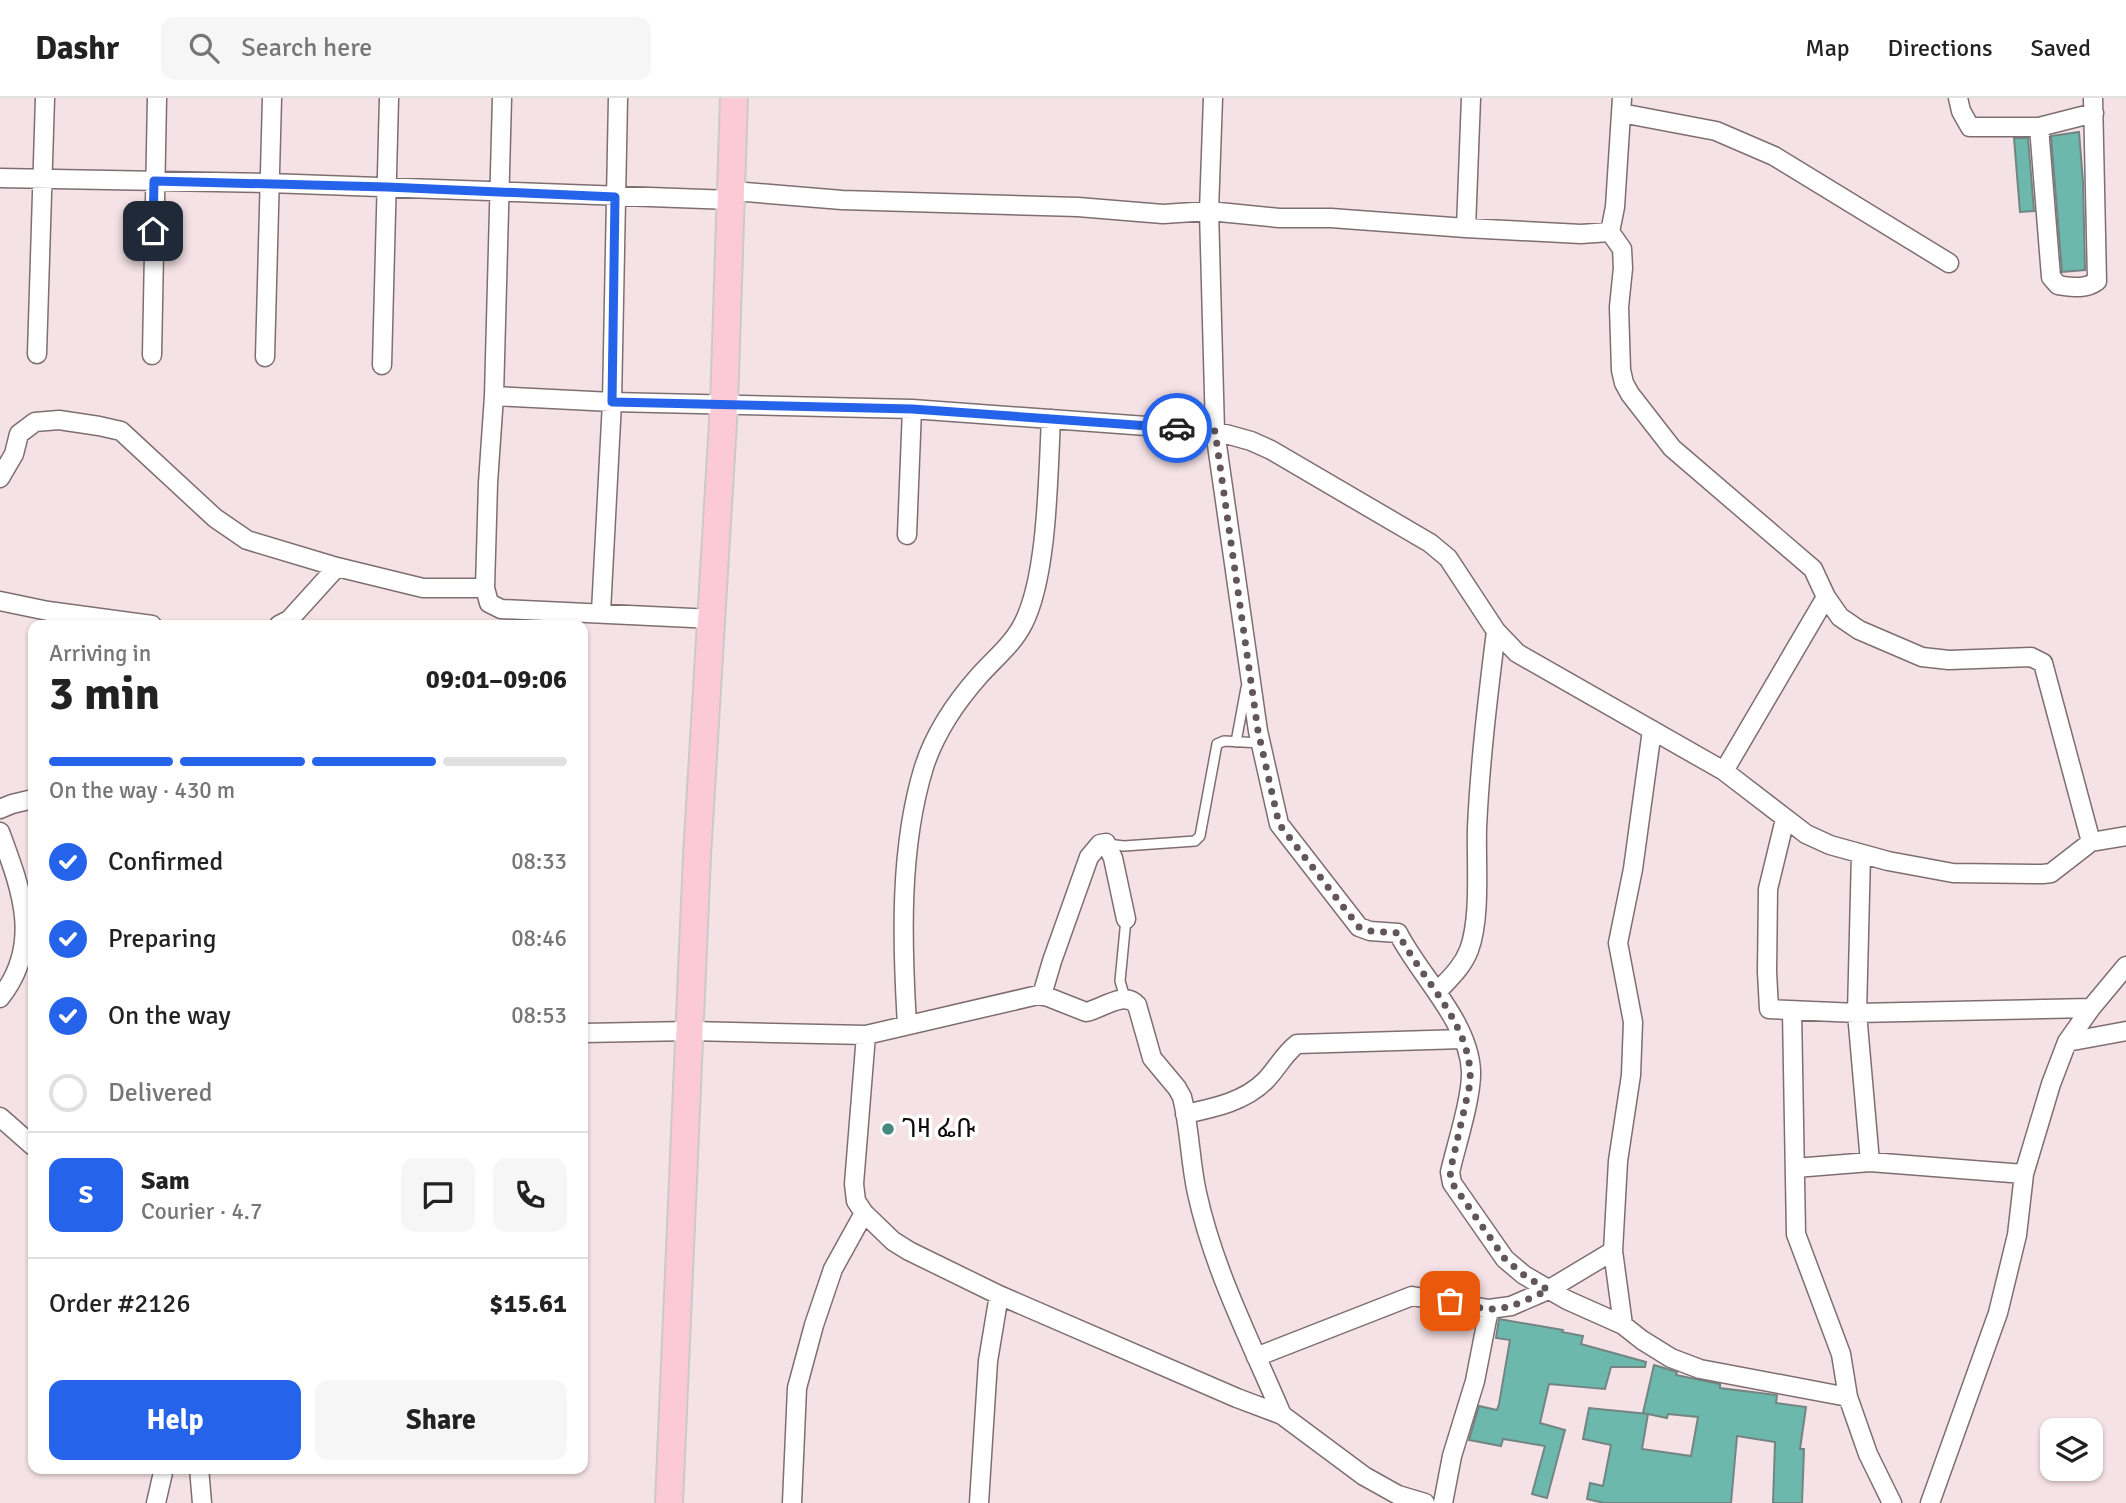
<!DOCTYPE html>
<html lang="en">
<head>
<meta charset="utf-8">
<style>
	:root { --surface:#fff; --page:#f6f6f6; --text:#222; --muted:#767676; --line:#e0e0e0; --accent:#2563eb }
	body { margin:0; font-family:Signika,"Noto Sans Ethiopic",sans-serif; background:var(--page); color:var(--text); height:100vh; display:flex; flex-direction:column; font-size:26px; white-space:nowrap }
	* { box-sizing:border-box; margin:0 }
	p { font-size:23px; color:var(--muted) }
	.icon { flex:none; width:38px; height:38px; fill:none; stroke:currentColor; stroke-width:2; stroke-linecap:round; stroke-linejoin:round }
	.map { position:relative; flex:1; overflow:hidden }
	.panel { position:absolute; left:28px; top:522px; width:560px; height:854px; display:flex; flex-direction:column; background:var(--surface); border-radius:14px; box-shadow:0 2px 5px #0004 }
	.panel>* { flex:none }
	.fabs { position:absolute; left:2040px; top:1320px; display:grid; gap:14px }
	.fabs a { display:grid; place-items:center; width:63px; height:63px; border-radius:14px; background:var(--surface); box-shadow:0 2px 5px #0004; font-size:35px }
	.pin { position:absolute; display:grid; place-items:center; width:60px; height:60px; color:#fff; margin:-30px; border-radius:14px; box-shadow:0 4px 10px #0006 }
	.courier { position:absolute; display:grid; place-items:center; width:70px; height:70px; margin:-35px; border:5px solid #2563eb; border-radius:50%; background:#fff; color:#222; box-shadow:0 2px 9px #0007 }
	.head em { font-style:normal; font-weight:700 }
	.head div { display:flex; flex-direction:column-reverse }
	.head { display:flex; align-items:center; justify-content:space-between; height:119px; padding:0 21px }
	h1 { font-size:46px; font-weight:700; line-height:52px }
	.bar { display:grid; grid-template-columns:repeat(4,1fr); gap:10px 7px; align-content:center; height:84px; padding:0 21px }
	.bar i { height:9px; border-radius:5px; background:var(--line) }
	.bar .on { background:var(--accent) }
	.bar p { grid-column:span 4 }
	.line { display:flex; align-items:center; gap:18px; padding:0 21px; border-top:2px solid var(--line) }
	.line div { flex:1 }
	.round { display:grid; place-items:center; flex:none; width:74px; height:74px; border-radius:14px; background:var(--page) }
	ol { padding:0 21px; list-style:none }
	li { display:flex; align-items:center; gap:21px; height:77px }
	li p { margin-inline-start:auto }
	li .icon { padding:7px; border-radius:50%; background:var(--accent); color:#fff; stroke-width:4 }
	li:last-child { color:var(--muted) }
	li i { width:38px; height:38px; border:4px solid var(--line); border-radius:50% }
	.button { display:flex; gap:14px; margin-top:auto; padding:14px 21px }
	.button a { flex:1; height:80px; border-radius:14px; background:var(--accent); color:#fff; font-size:28px; font-weight:700; line-height:80px; text-align:center }
	.button a+a { background:var(--page); color:var(--text) }
	header { display:flex; align-items:center; gap:42px; box-sizing:border-box; height:98px; padding:0 35px; background:var(--surface); border-bottom:2px solid var(--line) }
	header strong { font-size:33px }
	nav { display:flex; gap:38px; margin-inline-start:auto; font-size:24px }
	.search { width:490px; height:63px; background:var(--page); display:flex; align-items:center; gap:18px; box-sizing:border-box; padding:0 24px; border-radius:14px; color:var(--muted); font-size:26px }
	.map>svg:first-child { display:block }
</style>
</head>
<body>
<header>
<strong>Dashr</strong>
<div class="search"><svg class="icon" aria-label="search" viewBox="0 0 24 24"><circle cx="10" cy="10" r="6"/><path d="M15 15l6 6"/></svg>Search here</div>
<nav><a>Map</a><a>Directions</a><a>Saved</a></nav>
</header>
<div class="map">
<svg width="2126" height="1405" viewBox="0 0 2126 1405">
	<rect width="100%" height="100%" fill="#f5e2e6"/>
	<!-- building -->
	<path fill="#6db8ac" stroke="#738582" stroke-width="2" d="M2079 34 2083 84 2085 172 2062 174 2051 38Z
		M2014 40H2028L2034 113 2020 114Z
		M1499 1221 1563 1232 1562 1234 1583 1238 1581 1246 1646 1264 1645 1269H1611L1605 1291 1549 1286 1540 1325 1565 1332 1547 1400 1532 1396 1545 1348 1503 1341 1501 1348 1469 1342 1479 1308 1497 1312 1499 1306 1510 1242 1496 1240Z
		M1654 1267 1677 1274 1676 1277 1720 1286V1290L1777 1297 1776 1305 1806 1309 1800 1351H1804L1802 1405H1773L1775 1344 1737 1338 1731 1405H1604L1587 1401 1590 1385 1603 1388 1611 1347 1583 1341 1589 1310 1648 1316 1642 1351 1691 1358 1698 1319 1668 1316 1667 1320 1643 1315Z"/>
	<g fill="none" stroke-linecap="round" stroke-linejoin="round">
		<!-- lane casing -->
		<g stroke="#7e6e72" stroke-width="12">
			<path id="lane" d="M1236 644 1246 590
				M1107 746 1124 748 1195 743 1200 738 1217 646 1224 643 1261 645
				M1125 900 1120 883 1126 821"/>
		</g>
		<!-- street casing -->
		<g stroke="#7e6e72" stroke-width="21">
			<path id="street" d="M502 0 494 298 488 385 485 490 489 505 501 511 713 521
				M1213 0 1209 113 1215 333 1258 633 1279 726 1359 829 1370 833 1398 835C1420 878 1469 924 1471 973 1472 999 1456 1048 1450 1074L1452 1085 1505 1161 1524 1177 1567 1202 1623 1227 1642 1242 1671 1260 1700 1271 1848 1299
				M1958 0 1961 13 1970 29H2039L2094 15
				M1621 15 1716 33 1774 58 1949 165
				M2039 29 2051 179 2058 187C2072 189 2085 192 2097 183L2093 0
				M0 80 269 85 731 102
				M733 93 842 102 1078 109 1163 116 1209 113 1279 120H1331L1466 130 1581 136 1610 134 1615 109 1622 0
				M1466 130 1471 0
				M1610 134 1622 151 1623 170 1619 209 1621 272 1624 285 1630 296 1672 350 1813 471 1826 499 1840 519 1859 532 1922 559 1949 562 2031 559 2043 565 2091 744
				M37 256 45 0
				M152 257 157 0
				M265 259 272 0
				M382 267 389 0
				M494 298 612 304 912 311 1215 333 1251 343 1271 352 1430 445 1448 460 1496 533 1517 555 1724 673 1806 736 1830 747 1888 763 1953 775 2043 776 2051 775 2091 744 2126 738
				M0 380 14 356 19 336 35 324 59 322 99 328 121 333 215 420 247 442 337 469 423 490H485
				M907 437 912 311
				M0 503 48 513 152 527
				M601 514 612 304 618 0
				M279 527 289 522 337 469
				M1724 673 1826 499
				M0 711 12 706 33 701
				M1785 721 1768 791 1767 874 1769 911 1857 915 2091 910
				M0 734C21 791 43 846 0 900
				M1861 756 1857 915 1870 1064
				M1437 894C1449 881 1462 870 1469 852 1481 820 1476 766 1477 730 1480 664 1488 598 1496 533
				M1042 897 1052 863 1089 759 1100 746 1106 745 1113 760 1126 821
				M1792 913 1796 1136 1841 1256 1848 1299 1868 1356 1892 1405
				M907 927C902 844 899 750 924 669 935 635 956 604 979 578 994 561 1013 546 1023 526 1048 478 1048 376 1051 321
				M583 935 690 933 866 937 854 1086 856 1103 864 1115 893 1143 909 1153 999 1197 1237 1300 1282 1317 1364 1378 1398 1397 1425 1405
				M866 937 1038 897 1048 899 1086 914C1102 911 1124 892 1137 907L1152 960 1177 990 1182 999C1190 1031 1190 1064 1197 1095 1214 1173 1251 1244 1282 1317
				M2067 944 2126 933
				M1185 1016C1213 1010 1244 1004 1265 983 1277 971 1283 957 1297 946L1463 941
				M0 1019 33 1048
				M1795 1070 1870 1064 2024 1076
				M1623 1227 1613 1153 1618 1063 1631 977 1633 924 1618 845 1633 771 1652 632
				M1256 1259 1412 1198 1489 1211 1511 1208 1548 1192 1613 1153
				M199 1370 202 1405
				M156 1405 164 1370
				M792 1405 797 1290 814 1227 833 1171 864 1115
				M979 1405 988 1263 999 1197
				M1443 1405 1452 1358 1475 1283 1489 1211
				M1930 1405 1998 1215 2017 1137 2024 1076 2051 986 2067 944 2091 910 2126 868"/>
		</g>
		<!-- primary casing -->
		<g stroke="#cbc9ca" stroke-width="30">
			<path id="primary" d="M669 1405 697 758 724 307 734 0"/>
		</g>
		<!-- lane -->
		<use href="#lane" stroke="#fff" stroke-width="9"/>
		<!-- street -->
		<use href="#street" stroke="#fff" stroke-width="18"/>
		<!-- primary -->
		<use href="#primary" stroke="#fccad7" stroke-width="26"/>
	</g>
	<g fill="none" stroke-linecap="round" stroke-linejoin="round">
		<!-- done -->
		<path stroke="#615659" stroke-width="7" stroke-dasharray="0 12.6" d="M1177 330 1215 333 1258 633 1279 726 1359 829 1370 833 1398 835C1423 884 1474 928 1470 986L1450 1074 1452 1085 1505 1161 1524 1177 1548 1192C1530 1200 1510 1212 1489 1211 1476 1210 1463 1206 1450 1203"/>
		<!-- route -->
		<path stroke="#2563eb" stroke-width="9" d="M153 133 154 83 387 89 615 99 612 304 912 311 1177 330"/>
	</g>
	<!-- markers -->
	<circle fill="#458a80" stroke="#fff" stroke-width="2.5" cx="888" cy="1031" r="7"/>
	<g text-anchor="middle" dominant-baseline="central" stroke-width="7" stroke-linejoin="round" paint-order="stroke">
		<!-- poi labels -->
		<g font-size="26" fill="#110b0d" stroke="#fff" text-anchor="start">
			<text x="902" y="1031">ገዛ ፌቡ</text>
		</g>
	</g>
</svg>
<div class="fabs">
<a><svg class="icon" aria-label="layers" viewBox="0 0 24 24"><path d="M12 4l9 5-9 5-9-5zM3 14l9 5 9-5"/></svg></a>
</div>
<div class="pin" style="left:1450px;top:1203px;background:#ea580c"><svg class="icon" aria-label="bag" viewBox="0 0 24 24"><path d="M5 8h14l-1 12H6zM9 8a3 3 0 0 1 6 0"/></svg></div>
<div class="pin" style="left:153px;top:133px;background:#1f2937"><svg class="icon" aria-label="home" viewBox="0 0 24 24"><path d="M3 11l9-7 9 7M6 9v11h12V9"/></svg></div>
<div class="courier" style="left:1177px;top:330px"><svg class="icon" aria-label="car" viewBox="0 0 24 24"><path d="M5 17H2v-5l4-1 3-4h7l3 4 3 1v5h-3M9 17h6M6 11h13"/><circle cx="7" cy="17" r="2"/><circle cx="17" cy="17" r="2"/></svg></div>
<section class="panel">
<div class="head"><div><h1>3 min</h1><p>Arriving in</p></div><em>09:01–09:06</em></div>
<div class="bar"><i class="on"></i><i class="on"></i><i class="on"></i><i></i><p>On the way · 430 m</p></div>
<ol>
<li><svg class="icon" aria-label="check" viewBox="0 0 24 24"><path d="M5 12l5 5 9-10"/></svg>Confirmed<p>08:33</p></li>
<li><svg class="icon" aria-label="check" viewBox="0 0 24 24"><path d="M5 12l5 5 9-10"/></svg>Preparing<p>08:46</p></li>
<li><svg class="icon" aria-label="check" viewBox="0 0 24 24"><path d="M5 12l5 5 9-10"/></svg>On the way<p>08:53</p></li>
<li><i></i>Delivered</li>
</ol>
<div class="line" style="height:126px"><b class="round" style="background:var(--accent);color:#fff">S</b><div><b>Sam</b><p>Courier · 4.7</p></div><a class="round"><svg class="icon" aria-label="chat" viewBox="0 0 24 24"><path d="M4 5h16v11H9l-5 4z"/></svg></a><a class="round"><svg class="icon" aria-label="phone" viewBox="0 0 24 24"><path d="M5 4h4l2 5-3 2q2 4 5 5l2-3 5 2v4C11 20 4 13 5 4z"/></svg></a></div>
<div class="line" style="height:91px"><div>Order #2126</div><b>$15.61</b></div>
<div class="button"><a>Help</a><a>Share</a></div>
</section>
</div>
</body>
</html>
